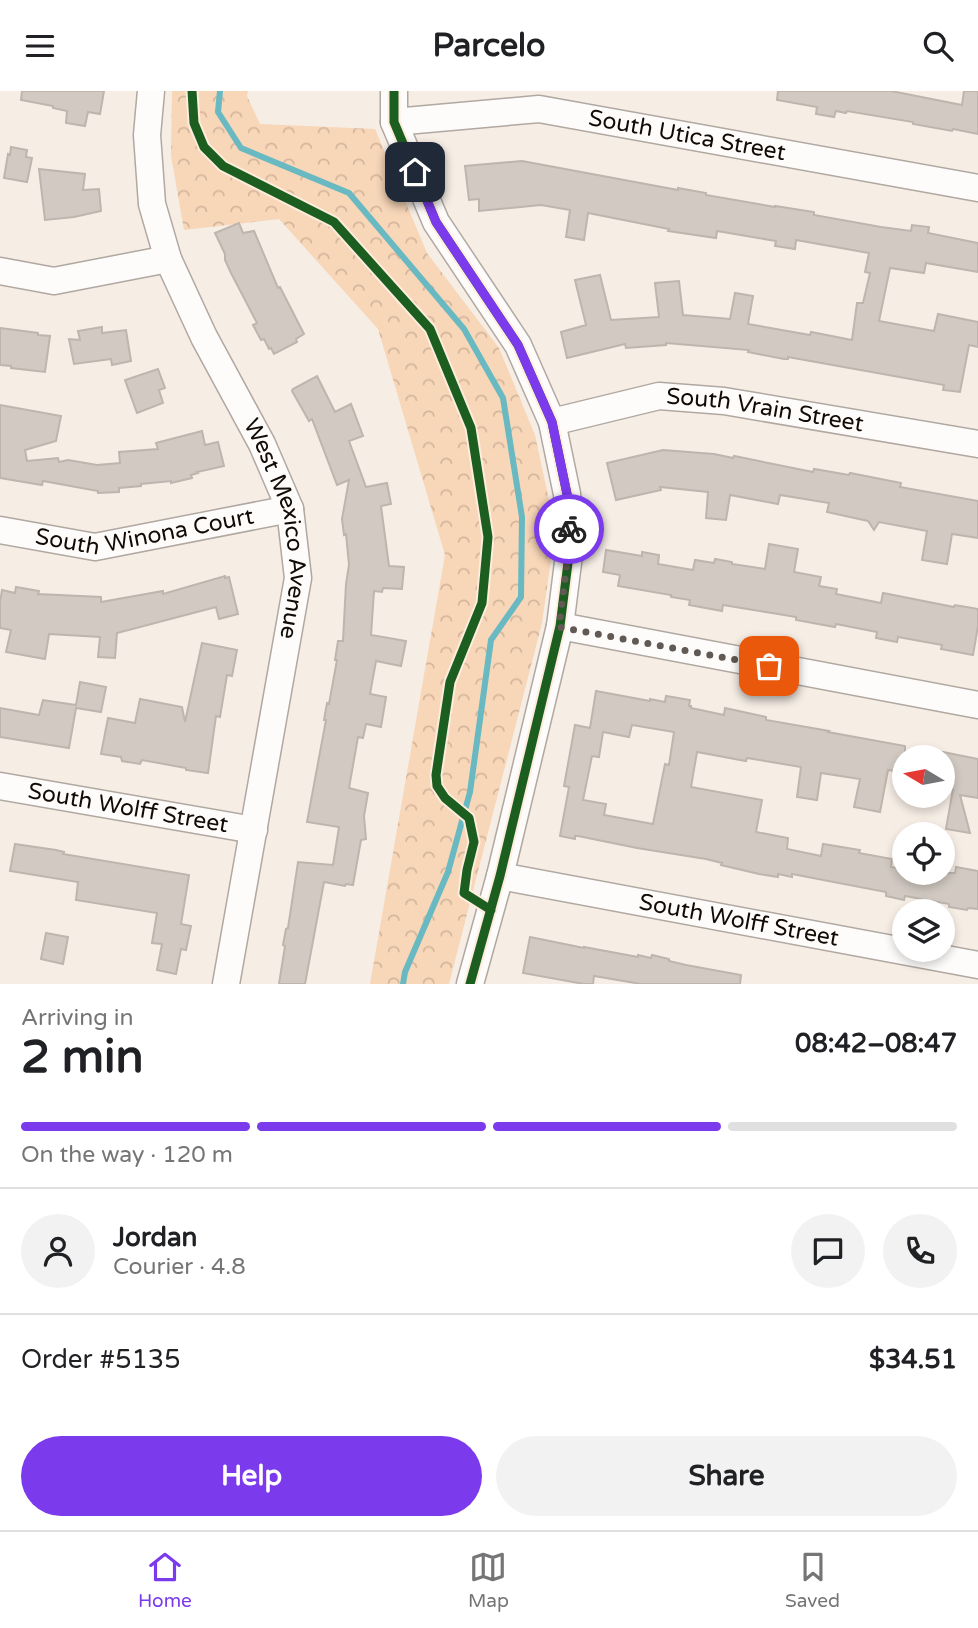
<!DOCTYPE html>
<html lang="en">
<head>
<meta charset="utf-8">
<style>
	:root { --surface:#fff; --page:#f2f2f2; --text:#202124; --muted:#757577; --line:#e0e0e0; --accent:#7c3aed }
	body { margin:0; font-family:"Varela Round",sans-serif; background:var(--page); color:var(--text); height:100vh; display:flex; flex-direction:column; font-size:26px; white-space:nowrap }
	* { box-sizing:border-box; margin:0 }
	p { font-size:23px; color:var(--muted) }
	.icon { flex:none; width:38px; height:38px; fill:none; stroke:currentColor; stroke-width:2; stroke-linecap:round; stroke-linejoin:round }
	.map { position:relative; height:893px; overflow:hidden }
	.sheet { display:flex; flex-direction:column; background:var(--surface); flex:1 }
	.sheet>* { flex:none }
	.needle { width:46px; rotate:280deg }
	.controls { position:absolute; left:892px; top:654px; display:grid; gap:14px }
	.controls a { display:grid; place-items:center; width:63px; height:63px; border-radius:50%; background:var(--surface); box-shadow:0 4px 10px #0003; font-size:35px }
	.pin { position:absolute; display:grid; place-items:center; width:60px; height:60px; color:#fff; margin:-30px; border-radius:14px; box-shadow:0 4px 10px #0006 }
	.courier { position:absolute; display:grid; place-items:center; width:70px; height:70px; margin:-35px; border:5px solid #7c3aed; border-radius:50%; background:#fff; color:#222; box-shadow:0 2px 9px #0007 }
	.headline em { font-style:normal; font-weight:700 }
	.headline div { display:flex; flex-direction:column-reverse }
	.headline { display:flex; align-items:center; justify-content:space-between; height:119px; padding:0 21px }
	h1 { font-size:46px; font-weight:700; line-height:52px }
	.bar { display:grid; grid-template-columns:repeat(4,1fr); gap:10px 7px; align-content:center; height:84px; padding:0 21px }
	.bar i { height:9px; border-radius:5px; background:var(--line) }
	.bar .active { background:var(--accent) }
	.bar p { grid-column:span 4 }
	.line { display:flex; align-items:center; gap:18px; padding:0 21px; border-top:2px solid var(--line) }
	.line div { flex:1 }
	.round { display:grid; place-items:center; flex:none; width:74px; height:74px; border-radius:37px; background:var(--page) }
	.action { display:flex; gap:14px; margin-top:auto; padding:14px 21px }
	.action a { flex:1; height:80px; border-radius:42px; background:var(--accent); color:#fff; font-size:28px; font-weight:700; line-height:80px; text-align:center }
	.action a+a { background:var(--page); color:var(--text) }
	header { display:flex; justify-content:space-between; align-items:center; height:91px; padding:0 21px; background:var(--surface); font-size:32px; font-weight:700 }
	.tabs { display:flex; justify-content:space-around; align-items:center; height:98px; border-top:2px solid var(--line); background:var(--surface); font-size:19px; color:var(--muted) }
	.tabs a { display:grid; justify-items:center; gap:4px }
	.tabs .active { color:var(--accent) }
	.map>svg:first-child { display:block }
</style>
</head>
<body>
<header><svg class="icon" aria-label="menu" viewBox="0 0 24 24"><path d="M4 6h16M4 12h16M4 18h16"/></svg>Parcelo<svg class="icon" aria-label="search" viewBox="0 0 24 24"><circle cx="10" cy="10" r="6"/><path d="M15 15l6 6"/></svg></header>
<div class="map">
<svg width="978" height="893" viewBox="0 0 978 893">
	<defs>
		<pattern id="park-crowns" width="20" height="18" patternUnits="userSpaceOnUse" patternTransform="scale(1.75)"><rect width="20" height="18" fill="#f8d6b8"/><path d="M2 6a3 3 0 1 1 6 0M12 15a3 3 0 1 1 6 0" fill="none" stroke="#d4b69d"/></pattern>
	</defs>
	<rect width="100%" height="100%" fill="#f6ede5"/>
	<!-- park -->
	<path fill="url(#park-crowns)" d="M172 0H248L247 5 260 33 375 38 427 162 499 257 535 344 549 409 551 468 542 532 449 893H370L445 464 378 238 279 128 184 139 171 65Z"/>
	<g fill="none" stroke-linecap="round" stroke-linejoin="round">
		<!-- stream -->
		<path stroke="#68b9c1" stroke-width="6" d="M220 0 218 21 241 57 349 102 464 238 503 307 522 426 521 506 491 549 470 701 448 781 405 881 403 893"/>
	</g>
	<!-- building -->
	<path fill="#d2cac2" stroke="#bdb5ae" stroke-width="2" fill-rule="evenodd" d="M22 0H104L100 23 88 21 85 35 66 32 67 20 53 17V15L21 9Z
		M778 0H891L962 14 964 0H978V43L953 38 952 40 913 33V31L847 20 846 22 836 20 834 26 816 23 817 16 777 9Z
		M11 56 27 59 26 66 32 67 27 91 4 87 8 63 10 64Z
		M522 70 678 99V97L706 102V104L775 116V115L814 121V124L881 136 911 140 912 134 929 136 928 142 978 152V181L926 172 924 182 890 177 879 230 934 240 938 223 978 231V256L969 254 960 301 943 299 944 294 788 266V268H784L748 261 749 259 666 252V254L626 257 625 253 567 267 561 241 586 234 575 189 600 184 611 229 659 226 655 192 679 190 683 224 730 228 735 202 753 205 748 233 810 244 811 241 852 249 857 212H863L870 182 865 181 869 162 796 149 795 158 775 155 776 150 717 140 716 147 668 140 669 138 588 122 584 149 566 146 570 119 541 114 479 120V108L469 109 465 75Z
		M39 78 85 83 83 99 99 98 101 120 74 126 45 129Z
		M239 132 243 142 254 140 278 197 280 196 304 243 296 248 297 251 274 263 271 257 269 258 264 248 261 249 253 234 257 232 231 182 225 169V163L215 142Z
		M102 236V242L126 239 131 270 112 274 111 268 74 273 69 248 80 249 78 240Z
		M0 237 38 242V244L50 245 45 281 11 277V275L0 274Z
		M158 278 165 297 159 299 163 312 137 322 125 289Z
		M317 285 335 321 351 313 363 345 349 350 366 396 387 392 391 413 381 415 389 475 404 476 402 498 383 497 382 501 374 500 371 544 406 550 401 575 376 570 370 603 386 606 381 636 366 633 363 647 358 646 349 697 368 702 364 725 366 748 361 749 353 794 346 793 345 795 324 791 305 893H279L285 855 283 854 286 838 288 837 298 771 333 774 339 736 307 731 326 629H324L327 612 329 613 337 569H335L338 550H343L346 493 349 474 346 443 344 444 342 428 349 389 337 394 312 328 309 330 292 300 293 298Z
		M0 314 61 325 56 350 25 359 27 370 58 367 59 371 68 369 97 374 120 372 119 361 158 358 156 352 202 340 205 354 218 351 224 375 197 381 198 382 191 384 192 387 171 392V390L141 393V395L119 397V401L98 402V400L43 390 42 394 0 387Z
		M663 359 714 363 733 367 734 365 813 381 814 378 849 384 850 382 901 392 900 396 978 410V447L952 443 947 473 922 469 927 440 879 431 874 439 868 430 827 421 829 412 780 404 778 413 730 404 726 429 706 427 708 401 660 396 661 399 616 409 607 372Z
		M769 453 798 458 794 481 821 486 819 495 837 498 836 503 881 512 883 502 954 516 955 514 978 518V535L973 564 941 558 942 554 898 546 897 551 876 547 877 541 836 533 835 536 796 529V526L772 522 723 514 722 520 689 514 690 509 671 506V504L618 495 620 484 603 481 606 459 642 465V461L659 464 658 473 693 479 695 469 714 472 715 468 732 471V473L765 478Z
		M225 485V487L229 486 238 523 219 528 216 516 117 542 115 567 98 566 100 546 49 543 45 568 6 561 11 539 0 537V511L2 499 15 502 16 496 39 500 38 503 101 506V511L163 500V503Z
		M202 552 237 559 232 585 227 584 220 626 216 625 208 682 186 679V677L142 669 140 673 122 670 121 666 101 663 108 627 135 632 140 608 182 616 185 631Z
		M80 591 106 596 101 621 76 617 69 657 0 646V617L39 624 43 609 76 614Z
		M596 600 650 610V608L665 611 666 605 690 609 689 615H691V617L724 624 725 617 766 626V629L829 640 828 641 905 655V682L888 679 880 721 854 716 860 688 821 682 817 709 797 706 801 676 747 667 746 670 697 661 691 696 762 709 756 741 788 747 787 758 821 765 823 753 860 759 859 762 892 768 891 776 905 778V782H955L956 776 978 780V818L968 817 967 819 949 816V813L905 805 904 809 886 805V801L792 783V786L778 783V786L759 783 721 774 722 772 706 768 637 757 578 745H575V748L560 745 569 696 564 695 575 634 590 637ZM632 634 674 641 669 674 665 673 653 733 604 724 606 713 583 709 592 665 599 666 603 641 629 646Z
		M943 661 978 668V707L960 704 970 742 946 738 953 698 943 696Z
		M15 753 56 759 64 761 63 763 189 784 181 833 191 835 186 859 181 858 176 883 157 879 162 853 152 852 157 822 76 809 78 791 10 780Z
		M46 842 68 846 63 873 41 868Z
		M530 846 584 857V856L638 866V864L651 867 652 864 669 868V870L686 874 741 884 740 893H641L594 885 593 893H584L523 882Z"/>
	<g fill="none" stroke-linecap="round" stroke-linejoin="round">
		<!-- minor casing -->
		<g stroke="#b0a8a1" stroke-width="29">
			<g id="minor">
				<path id="s1" d="M151 0 147 44 152 113 168 168 204 246 262 353 290 418 298 487 226 893"/>
				<path d="M394 0V31L436 131 518 254 552 331 567 403 570 456 560 535 500 785 470 893"/>
				<path id="s2" d="M394 31 539 18 978 97"/>
				<path d="M0 180 54 190 168 168"/>
				<path id="s3" d="M552 331 659 305 724 310 978 353"/>
				<path id="s4" d="M0 439 95 456 290 418"/>
				<path d="M560 535 978 614"/>
				<path id="s5" d="M0 695 254 739"/>
				<path id="s6" d="M500 785 978 874"/>
			</g>
		</g>
		<!-- minor -->
		<use href="#minor" stroke="#fefcfb" stroke-width="26"/>
		<!-- cycleway casing -->
		<g stroke="#feecdd" stroke-width="13">
			<path id="cycleway" d="M192 0 194 32 204 56 223 75 334 131 430 238 471 337 488 446 482 512 450 591 436 684 437 695 445 707 469 727 474 751 467 779 464 802 491 819
				M394 0V31L436 131 518 254 552 331 567 403 570 456 560 535 500 785 470 893"/>
		</g>
		<!-- cycleway -->
		<use href="#cycleway" stroke="#1b5e20" stroke-width="9"/>
	</g>
	<g fill="none" stroke-linecap="round" stroke-linejoin="round">
		<!-- done -->
		<path stroke="#615953" stroke-width="7" stroke-dasharray="0 12.6" d="M569 438V456L559 536 769 575"/>
		<!-- route -->
		<path stroke="#7c3aed" stroke-width="9" d="M415 81 436 131 518 254 552 331 567 403 569 438"/>
	</g>
	<g text-anchor="middle" dominant-baseline="central" stroke-width="6" stroke-linejoin="round" paint-order="stroke">
		<!-- street labels -->
		<g font-size="23" fill="#110a05" stroke="#feecdd">
			<text stroke="none"><textPath href="#s2" startOffset="296">South Utica Street</textPath></text>
			<text stroke="none"><textPath href="#s3" startOffset="217">South Vrain Street</textPath></text>
			<text stroke="none"><textPath href="#s4" startOffset="147">South Winona Court</textPath></text>
			<text stroke="none"><textPath href="#s1" startOffset="466">West Mexico Avenue</textPath></text>
			<text stroke="none"><textPath href="#s5" startOffset="130">South Wolff Street</textPath></text>
			<text stroke="none"><textPath href="#s6" startOffset="243">South Wolff Street</textPath></text>
		</g>
	</g>
</svg>
<div class="controls">
<a><svg class="needle" viewBox="-14 -14 28 28"><path d="M0-13l5 13h-10z" fill="#e53935"/><path d="M0 13l5-13h-10z" fill="#757577"/></svg></a>
<a><svg class="icon" aria-label="locate" viewBox="0 0 24 24"><circle cx="12" cy="12" r="6"/><path d="M12 2v4M12 18v4M2 12h4M18 12h4"/></svg></a>
<a><svg class="icon" aria-label="layers" viewBox="0 0 24 24"><path d="M12 4l9 5-9 5-9-5zM3 14l9 5 9-5"/></svg></a>
</div>
<div class="pin" style="left:769px;top:575px;background:#ea580c"><svg class="icon" aria-label="bag" viewBox="0 0 24 24"><path d="M5 8h14l-1 12H6zM9 8a3 3 0 0 1 6 0"/></svg></div>
<div class="pin" style="left:415px;top:81px;background:#1f2937"><svg class="icon" aria-label="home" viewBox="0 0 24 24"><path d="M3 11l9-7 9 7M6 9v11h12V9"/></svg></div>
<div class="courier" style="left:569px;top:438px"><svg class="icon" aria-label="bike" viewBox="0 0 24 24"><circle cx="6" cy="16" r="4"/><circle cx="18" cy="16" r="4"/><path d="M6 16l4-8h5l3 8M10 8l3 8H6M13 5h3"/></svg></div>
</div>
<section class="sheet">
<div class="headline"><div><h1>2 min</h1><p>Arriving in</p></div><em>08:42–08:47</em></div>
<div class="bar"><i class="active"></i><i class="active"></i><i class="active"></i><i></i><p>On the way · 120 m</p></div>
<div class="line" style="height:126px"><a class="round"><svg class="icon" aria-label="person" viewBox="0 0 24 24"><circle cx="12" cy="8" r="4"/><path d="M4 21q1-7 8-7t8 7"/></svg></a><div><b>Jordan</b><p>Courier · 4.8</p></div><a class="round"><svg class="icon" aria-label="chat" viewBox="0 0 24 24"><path d="M4 5h16v11H9l-5 4z"/></svg></a><a class="round"><svg class="icon" aria-label="phone" viewBox="0 0 24 24"><path d="M5 4h4l2 5-3 2q2 4 5 5l2-3 5 2v4C11 20 4 13 5 4z"/></svg></a></div>
<div class="line" style="height:91px"><div>Order #5135</div><b>$34.51</b></div>
<div class="action"><a>Help</a><a>Share</a></div>
</section>
<nav class="tabs">
<a class="active"><svg class="icon" aria-label="home" viewBox="0 0 24 24"><path d="M3 11l9-7 9 7M6 9v11h12V9"/></svg>Home</a>
<a><svg class="icon" aria-label="map" viewBox="0 0 24 24"><path d="M3 6l6-2 6 2 6-2v14l-6 2-6-2-6 2zM9 4v14M15 6v14"/></svg>Map</a>
<a><svg class="icon" aria-label="saved" viewBox="0 0 24 24"><path d="M7 4h10v16l-5-4-5 4z"/></svg>Saved</a>
</nav>
</body>
</html>
